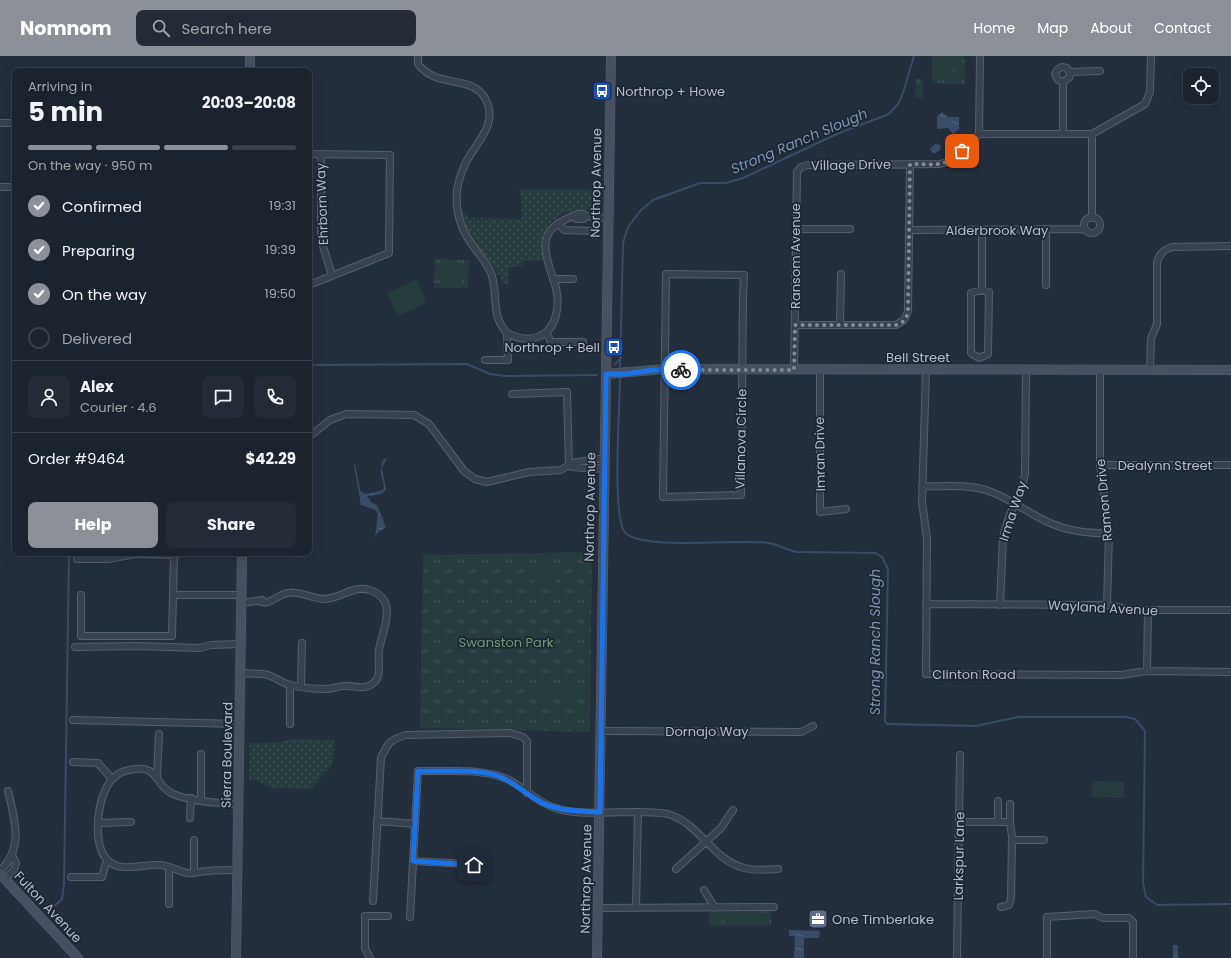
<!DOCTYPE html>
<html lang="en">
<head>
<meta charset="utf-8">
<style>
	:root { --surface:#1b232e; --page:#242b36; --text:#f1f3f6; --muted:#a0a4aa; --line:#39404a; --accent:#8c9099 }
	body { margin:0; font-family:Poppins,sans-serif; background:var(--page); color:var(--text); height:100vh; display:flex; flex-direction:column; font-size:15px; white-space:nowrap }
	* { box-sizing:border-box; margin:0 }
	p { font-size:13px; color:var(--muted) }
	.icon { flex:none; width:22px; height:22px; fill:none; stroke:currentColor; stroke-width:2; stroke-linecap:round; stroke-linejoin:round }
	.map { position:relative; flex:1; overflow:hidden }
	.details { position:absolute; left:12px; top:12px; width:300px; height:488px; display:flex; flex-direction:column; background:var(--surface); border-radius:8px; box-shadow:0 4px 16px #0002,0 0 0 1px var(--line) }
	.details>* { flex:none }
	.buttons { position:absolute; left:1183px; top:12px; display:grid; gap:8px }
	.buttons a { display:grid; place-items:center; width:36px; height:36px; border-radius:8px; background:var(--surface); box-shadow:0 4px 16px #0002,0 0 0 1px var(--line); font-size:20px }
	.pin { position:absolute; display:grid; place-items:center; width:34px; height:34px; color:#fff; margin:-17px; border-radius:8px; box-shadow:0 2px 6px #0006 }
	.courier { position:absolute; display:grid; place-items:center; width:40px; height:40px; margin:-20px; border:3px solid #1a73e8; border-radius:50%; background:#fff; color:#222; box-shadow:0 1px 5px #0007 }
	.head em { font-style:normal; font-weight:700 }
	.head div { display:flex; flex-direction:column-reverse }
	.head { display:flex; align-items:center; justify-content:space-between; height:68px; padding:0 16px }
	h1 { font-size:26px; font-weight:700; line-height:30px }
	.bar { display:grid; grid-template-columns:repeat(4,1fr); gap:6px 4px; align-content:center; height:48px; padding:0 16px }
	.bar i { height:5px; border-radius:3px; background:var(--line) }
	.bar .current { background:var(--accent) }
	.bar p { grid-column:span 4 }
	.line { display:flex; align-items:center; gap:10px; padding:0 16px; border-top:1px solid var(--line) }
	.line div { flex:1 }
	.round { display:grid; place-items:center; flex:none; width:42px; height:42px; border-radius:8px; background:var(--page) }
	ol { padding:0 16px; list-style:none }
	li { display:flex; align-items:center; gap:12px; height:44px }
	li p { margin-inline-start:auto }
	li .icon { padding:4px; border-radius:50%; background:var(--accent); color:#fff; stroke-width:4 }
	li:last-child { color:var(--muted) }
	li i { width:22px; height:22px; border:2px solid var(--line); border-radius:50% }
	.button { display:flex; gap:8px; margin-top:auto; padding:8px 16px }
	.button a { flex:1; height:46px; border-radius:8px; background:var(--accent); color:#fff; font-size:16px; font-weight:700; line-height:46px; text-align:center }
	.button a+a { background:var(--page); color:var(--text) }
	header { display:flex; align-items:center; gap:24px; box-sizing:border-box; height:56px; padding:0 20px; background:var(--accent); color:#fff }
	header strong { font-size:19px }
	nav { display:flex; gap:22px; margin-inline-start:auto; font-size:14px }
	.search { width:280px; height:36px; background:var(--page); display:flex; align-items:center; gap:10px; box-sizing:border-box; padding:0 14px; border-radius:8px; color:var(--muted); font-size:15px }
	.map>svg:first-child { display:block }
</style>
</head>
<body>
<header>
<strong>Nomnom</strong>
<div class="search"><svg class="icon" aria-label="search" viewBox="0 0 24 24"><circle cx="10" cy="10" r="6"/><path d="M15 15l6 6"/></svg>Search here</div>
<nav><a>Home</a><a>Map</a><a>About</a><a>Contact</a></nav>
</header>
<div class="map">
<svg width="1231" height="902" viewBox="0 0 1231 902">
	<defs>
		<pattern id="grass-dots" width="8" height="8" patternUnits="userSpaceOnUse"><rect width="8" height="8" fill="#263c3f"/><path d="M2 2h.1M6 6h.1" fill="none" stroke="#435659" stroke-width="1.8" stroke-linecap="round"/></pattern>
		<pattern id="park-tufts" width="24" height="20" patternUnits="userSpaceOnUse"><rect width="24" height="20" fill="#263c3f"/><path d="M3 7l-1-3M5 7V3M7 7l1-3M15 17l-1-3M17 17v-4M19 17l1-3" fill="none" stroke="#435659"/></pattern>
		<pattern id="water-ripples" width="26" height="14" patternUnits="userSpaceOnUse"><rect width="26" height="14" fill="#394c67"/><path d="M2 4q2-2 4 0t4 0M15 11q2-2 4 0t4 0" fill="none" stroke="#53647b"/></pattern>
	</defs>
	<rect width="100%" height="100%" fill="#242f3e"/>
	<!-- grass -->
	<path fill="url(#grass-dots)" d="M519 134H599V155C589 155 576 153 567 156 544 163 540 185 544 205H523L522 210 509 211V228H501V219H498C489 198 462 182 462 157L468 156V162L522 163V143Z
		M292 683 334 684 333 708 311 733 270 732 256 724H249L250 687 282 686Z"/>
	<!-- park -->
	<path fill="url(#park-tufts)" d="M932 0H965V28H932Z
		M916 23H923V42H914Z
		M435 203 469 204 468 232H434Z
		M592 496 590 676 420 672 423 499Z
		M771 855V870H709V856Z"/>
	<!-- pitch -->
	<path fill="#263c3f" d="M937 2H959V12H937Z
		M937 15H958V24H937Z
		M441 207H462L461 217 440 216Z
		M440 219H461V229H440Z
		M417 223 427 247 398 260 387 237Z
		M534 511H555V520H534Z
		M534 523 555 524V533H534Z
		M541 630H553L552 652 540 651Z
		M559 630H572V642H559Z
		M1092 725 1124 726V742L1091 741Z
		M709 856H721V861H709Z
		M725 856H737V861H725Z
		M766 857V867H744V858Z
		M721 862V868H709V863Z
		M725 863H737V868H725Z"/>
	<!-- water -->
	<path fill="url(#water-ripples)" d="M942 56 948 61H959V73L953 78 948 72 937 73V61Z
		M935 88 941 89 940 94 934 98 930 93Z
		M387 402 382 412 386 434 381 438 367 440 371 446 377 449 386 471 377 477 375 482 378 458 374 453 361 449 354 409 355 408 360 434 363 437 368 438 383 434 384 431 381 418 382 405Z
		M789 874 820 875 819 882H804V902H794L795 880H789Z
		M1173 889H1178V902H1173Z"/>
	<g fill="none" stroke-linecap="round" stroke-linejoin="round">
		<!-- stream -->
		<path stroke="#394c67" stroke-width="2" d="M615 308 621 302
			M309 309 467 308 490 318 505 320 597 319
			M620 314 623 187 628 171 641 154 653 144 700 127H726L743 122 837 78 889 58 898 48 903 37 914 0
			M620 320C620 349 612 455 624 475 637 496 742 482 768 487 777 488 786 494 797 496L875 497 882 501 888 513 885 665 887 668 976 670 1018 661H1127L1135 663 1145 675 1143 827 1146 841 1157 849 1231 848
			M47 857 62 843 64 829 69 497"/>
		<!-- street casing -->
		<g stroke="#565f6c" stroke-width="8">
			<path id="street" d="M418 0V8C439 35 474 16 487 46 497 69 476 87 466 106 462 115 458 125 457 135 455 157 462 177 476 194 482 202 489 210 492 220 498 240 491 261 507 277L508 304H485
				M1070 16 1100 15
				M1063 26 1058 24 1055 18 1058 13 1062 11 1067 12 1070 18 1069 22 1063 26V78
				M0 67H15
				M979 78H1092L1145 48 1150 36 1151 0
				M1092 78V162
				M309 98 390 99 389 197 309 229
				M321 99V184L332 219
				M0 131H15
				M573 160 576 163H584L585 160 608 162
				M1084 169a8 8 0 1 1 16 0a8 8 0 1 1-16 0Z
				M558 167 564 174 594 175
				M796 173H850
				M909 174 1085 173
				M1046 174V229
				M666 218 744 219 743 242 741 439 663 441Z
				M553 223H573
				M982 234 989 236 988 298 979 302 971 297V237Z
				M982 234V174
				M795 269H896L904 264 908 255 910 108
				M840 269 841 218
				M546 276 551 286H583
				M507 277C517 282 530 285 540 280 557 273 560 248 556 232 550 209 533 181 561 166 568 162 576 157 583 158L585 160
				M794 314 797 116 801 111 808 109 940 108 953 104 979 78 980 0
				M820 314V456L846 453
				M926 314 922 446 927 482 926 618 1121 619 1147 615 1231 616
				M1100 314V409L1109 477 1107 549
				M1150 314 1151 283 1157 268V207C1159 198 1163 194 1172 191L1231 190
				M512 338 567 336 569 410
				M309 381 330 364 346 358 414 359 429 368 464 415 475 423 487 426 529 416 561 414 572 407 604 402
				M1100 409H1231
				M569 410C572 412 599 413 604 412
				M922 430C943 431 966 428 986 434 1005 440 1021 452 1038 461 1059 473 1084 478 1109 477
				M77 503H108L136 498 174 499 172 580H81V539
				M173 539H242
				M242 547 262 544
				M926 548 1107 549 1132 554H1231
				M1000 549 1003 481 1010 458 1021 436 1025 418 1026 314
				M75 591 137 590 200 592 211 589 241 588
				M1147 615 1148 554
				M241 617C250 618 259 617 268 619 276 622 283 627 290 629 301 632 316 633 327 633 334 633 340 629 348 630 355 630 361 633 369 630 384 623 377 607 379 594 382 575 400 543 369 534 354 529 341 542 325 543 311 543 298 533 284 538 275 541 268 550 259 545
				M301 630 302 587
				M73 664 240 668
				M290 668V629
				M601 675 801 676 813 670
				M201 698V744
				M73 706 98 707 112 723
				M157 721 159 678
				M190 762 191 742
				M377 765 415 768
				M960 766H1010L1012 781 1011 842 1009 849 1001 851
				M998 766V745
				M1010 766V748
				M99 767 131 766
				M1012 784H1044
				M413 805 485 809
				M676 813 721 772 733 754
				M238 814C228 814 218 814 208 815 201 815 194 818 187 817 178 815 170 810 161 809 148 808 136 812 124 811 93 809 96 768 101 746 105 731 112 717 129 714 160 707 153 729 173 738 193 746 218 747 239 748
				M0 815C24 792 15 764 8 735
				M194 817V784
				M71 821H102L107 804
				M5 823 14 814 16 807 12 799
				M704 834 715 852
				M373 845 381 702C388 687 389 684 406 679L510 677 523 681 527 685V737
				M169 848V811
				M598 852 774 851
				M636 852 638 756
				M410 861 418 715C447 716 482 711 509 724 527 734 540 749 562 754 596 761 633 752 668 758 701 768 711 803 744 812 756 815 767 814 778 813
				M370 902 365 892V860H388
				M957 902 960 699
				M1047 902V861L1095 858 1103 862H1129L1133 866V902"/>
		</g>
		<!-- secondary casing -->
		<g stroke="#565f6c" stroke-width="10">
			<path id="secondary" d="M250 15V0
				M606 318 665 313 1231 314
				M0 818 78 902
				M236 902 242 497
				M597 902 611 0"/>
		</g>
		<!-- street -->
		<use href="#street" stroke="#38414e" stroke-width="6"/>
		<!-- secondary -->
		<use href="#secondary" stroke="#465061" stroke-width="9"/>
	</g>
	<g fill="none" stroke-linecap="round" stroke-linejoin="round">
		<!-- done -->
		<path stroke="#828b98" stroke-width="4" stroke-dasharray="0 7.2" d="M681 314H794L795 269H896C904 267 907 262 908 255L910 108C932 108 946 112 962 95"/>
		<!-- route -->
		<path stroke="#1a73e8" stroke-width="5" d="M474 809 413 805 418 715C442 716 475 712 498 720 513 725 523 736 537 744 557 756 578 755 600 756L606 318H626L652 314H681"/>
	</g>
	<!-- icons -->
	<defs>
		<g id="bus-square" transform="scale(1)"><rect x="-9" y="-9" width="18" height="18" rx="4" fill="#1a4fb4" stroke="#1d2633"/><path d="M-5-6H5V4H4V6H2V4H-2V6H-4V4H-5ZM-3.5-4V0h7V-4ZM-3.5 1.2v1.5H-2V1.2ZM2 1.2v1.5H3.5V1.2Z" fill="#fff"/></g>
		<g id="office-square" transform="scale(1)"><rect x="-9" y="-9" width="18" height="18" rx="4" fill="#5c6f8a" stroke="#1d2633"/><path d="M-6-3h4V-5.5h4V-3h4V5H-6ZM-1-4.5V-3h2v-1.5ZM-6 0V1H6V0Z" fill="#fff"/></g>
	</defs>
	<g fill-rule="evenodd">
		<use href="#bus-square" x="602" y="35"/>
		<use href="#bus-square" x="614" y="291"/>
		<use href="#office-square" x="818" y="863"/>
	</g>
	<g text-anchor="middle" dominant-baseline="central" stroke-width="3.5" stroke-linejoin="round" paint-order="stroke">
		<!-- poi labels -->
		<g font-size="13" fill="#b4bcc9" stroke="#1d2633" text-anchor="start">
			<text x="616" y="35">Northrop + Howe</text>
			<text x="600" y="291" text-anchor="end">Northrop + Bell</text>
			<text x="832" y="863">One Timberlake</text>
		</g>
		<!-- street labels -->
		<g font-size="13" fill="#b4bcc9" stroke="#1d2633">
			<text transform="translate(851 109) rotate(-1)">Village Drive</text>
			<text transform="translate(596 127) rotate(-89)">Northrop Avenue</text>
			<text transform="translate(322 148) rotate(-92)">Ehrborn Way</text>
			<text x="997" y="174">Alderbrook Way</text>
			<text transform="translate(795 200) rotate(-90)">Ransom Avenue</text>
			<text x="918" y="301">Bell Street</text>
			<text transform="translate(741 383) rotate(-89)">Villanova Circle</text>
			<text transform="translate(820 398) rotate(-91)">Imran Drive</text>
			<text x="1165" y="409">Dealynn Street</text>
			<text transform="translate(1104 444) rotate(-95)">Ramon Drive</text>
			<text transform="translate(590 451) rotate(-89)">Northrop Avenue</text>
			<text transform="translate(1013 455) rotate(-72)">Irma Way</text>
			<text transform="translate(1103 552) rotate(3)">Wayland Avenue</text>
			<text x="974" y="618">Clinton Road</text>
			<text x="707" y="675">Dornajo Way</text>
			<text transform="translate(227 699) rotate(-89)">Sierra Boulevard</text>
			<text transform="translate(959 800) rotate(-89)">Larkspur Lane</text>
			<text transform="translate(586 823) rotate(-89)">Northrop Avenue</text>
			<text transform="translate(48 851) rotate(47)">Fulton Avenue</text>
		</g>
		<!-- park labels -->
		<g font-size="13" fill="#6b9a76" stroke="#1d2633">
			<text x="506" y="586">Swanston Park</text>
		</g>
		<!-- water labels -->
		<g font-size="14" font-style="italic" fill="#7c92b1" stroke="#1d2633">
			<text transform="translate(799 85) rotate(-23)">Strong Ranch Slough</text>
			<text transform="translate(875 586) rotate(-90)">Strong Ranch Slough</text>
		</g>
	</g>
</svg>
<div class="buttons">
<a><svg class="icon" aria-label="locate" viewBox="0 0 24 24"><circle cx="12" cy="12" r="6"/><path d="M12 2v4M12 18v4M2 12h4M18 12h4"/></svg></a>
</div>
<div class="pin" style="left:962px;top:95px;background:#ea580c"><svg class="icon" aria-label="bag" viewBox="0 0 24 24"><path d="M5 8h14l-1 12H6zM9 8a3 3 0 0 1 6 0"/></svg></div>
<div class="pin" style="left:474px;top:809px;background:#1f2937"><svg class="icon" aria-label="home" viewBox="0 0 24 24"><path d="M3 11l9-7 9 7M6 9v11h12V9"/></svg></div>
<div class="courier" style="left:681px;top:314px"><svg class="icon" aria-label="bike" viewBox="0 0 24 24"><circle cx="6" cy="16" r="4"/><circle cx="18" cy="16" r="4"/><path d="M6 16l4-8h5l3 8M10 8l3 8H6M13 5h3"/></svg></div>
<section class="details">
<div class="head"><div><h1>5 min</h1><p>Arriving in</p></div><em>20:03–20:08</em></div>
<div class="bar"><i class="current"></i><i class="current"></i><i class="current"></i><i></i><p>On the way · 950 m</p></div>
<ol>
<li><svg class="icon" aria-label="check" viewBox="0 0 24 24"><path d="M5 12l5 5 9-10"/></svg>Confirmed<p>19:31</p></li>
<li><svg class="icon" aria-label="check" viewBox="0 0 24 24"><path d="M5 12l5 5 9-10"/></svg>Preparing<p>19:39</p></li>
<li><svg class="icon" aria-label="check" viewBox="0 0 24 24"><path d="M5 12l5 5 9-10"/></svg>On the way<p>19:50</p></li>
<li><i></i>Delivered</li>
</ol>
<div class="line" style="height:72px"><a class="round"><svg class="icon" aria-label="person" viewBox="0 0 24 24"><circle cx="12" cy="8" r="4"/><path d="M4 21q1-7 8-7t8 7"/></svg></a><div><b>Alex</b><p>Courier · 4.6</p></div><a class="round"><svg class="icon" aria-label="chat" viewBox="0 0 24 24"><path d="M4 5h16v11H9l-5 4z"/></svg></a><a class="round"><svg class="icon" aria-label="phone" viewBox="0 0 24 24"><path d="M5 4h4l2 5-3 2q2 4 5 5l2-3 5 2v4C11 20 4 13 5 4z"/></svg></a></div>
<div class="line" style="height:52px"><div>Order #9464</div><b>$42.29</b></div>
<div class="button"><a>Help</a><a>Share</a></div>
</section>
</div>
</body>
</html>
